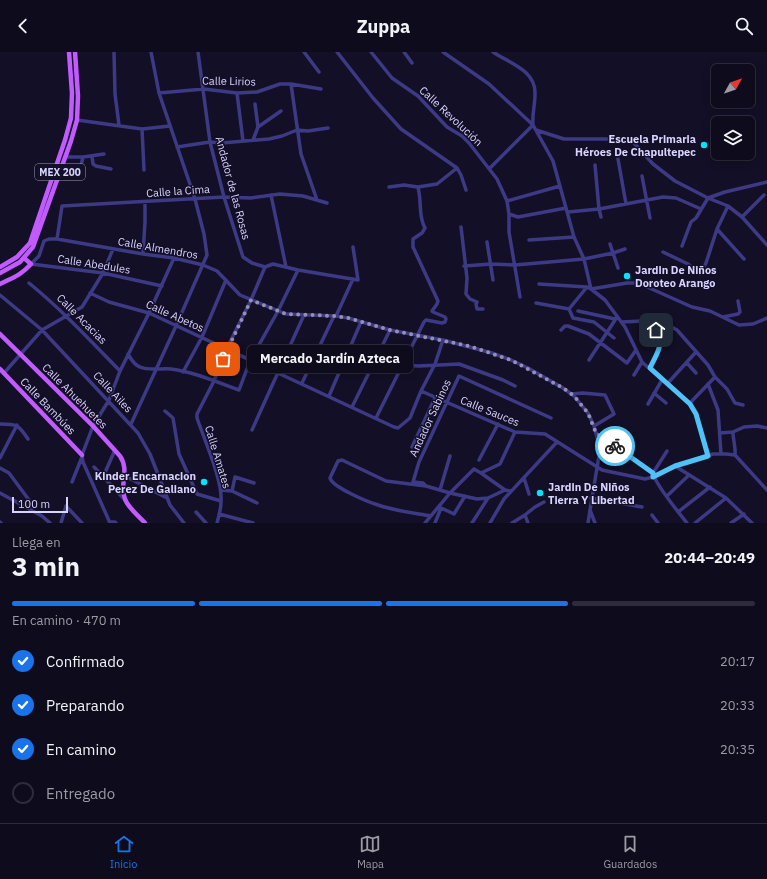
<!DOCTYPE html>
<html lang="es">
<head>
<meta charset="utf-8">
<style>
	:root { --surface:#0e0b1c; --page:#1c1929; --text:#f1f3f6; --muted:#9b9ba3; --line:#2e2b3b; --accent:#1a73e8 }
	body { margin:0; font-family:"IBM Plex Sans",sans-serif; background:var(--page); color:var(--text); height:100vh; display:flex; flex-direction:column; font-size:15px; white-space:nowrap }
	* { box-sizing:border-box; margin:0 }
	p { font-size:13px; color:var(--muted) }
	.icon { flex:none; width:22px; height:22px; fill:none; stroke:currentColor; stroke-width:2; stroke-linecap:round; stroke-linejoin:round }
	.map { position:relative; height:471px; overflow:hidden }
	.sheet { display:flex; flex-direction:column; background:var(--surface); flex:1 }
	.sheet>* { flex:none }
	.needle { width:26px; rotate:50deg }
	.fabs { position:absolute; left:711px; top:12px; display:grid; gap:8px }
	.fabs a { display:grid; place-items:center; width:44px; height:44px; border-radius:6px; background:var(--surface); box-shadow:0 2px 10px #0003,0 0 0 1px var(--line); font-size:20px }
	.scale { position:absolute; left:12px; bottom:10px; width:56px; box-sizing:border-box; padding-left:4px; border:2px solid #d9d4ff; border-top:0; font-size:11px; line-height:14px; white-space:nowrap; color:#d9d4ff; -webkit-text-stroke:3px #130f26; paint-order:stroke }
	.pin { position:absolute; display:grid; place-items:center; width:34px; height:34px; color:#fff; margin:-17px; border-radius:8px; box-shadow:0 2px 6px #0006 }
	.courier { position:absolute; display:grid; place-items:center; width:40px; height:40px; margin:-20px; border:3px solid #4fc3f7; border-radius:50%; background:#fff; color:#222; box-shadow:0 1px 5px #0007 }
	.bubble { position:absolute; height:28px; border-radius:6px; background:var(--surface); box-shadow:0 2px 10px #0003,0 0 0 1px var(--line); font-size:13px; font-weight:700; line-height:28px; text-align:center }
	.summary em { font-style:normal; font-weight:700 }
	.summary div { display:flex; flex-direction:column-reverse }
	.summary { display:flex; align-items:center; justify-content:space-between; height:68px; padding:0 12px }
	h1 { font-size:26px; font-weight:700; line-height:30px }
	.bar { display:grid; grid-template-columns:repeat(4,1fr); gap:6px 4px; align-content:center; height:48px; padding:0 12px }
	.bar i { height:5px; border-radius:3px; background:var(--line) }
	.bar .on { background:var(--accent) }
	.bar p { grid-column:span 4 }
	ol { padding:0 12px; list-style:none }
	li { display:flex; align-items:center; gap:12px; height:44px }
	li p { margin-inline-start:auto }
	li .icon { padding:4px; border-radius:50%; background:var(--accent); color:#fff; stroke-width:4 }
	li:last-child { color:var(--muted) }
	li i { width:22px; height:22px; border:2px solid var(--line); border-radius:50% }
	header { display:flex; justify-content:space-between; align-items:center; height:52px; padding:0 12px; background:var(--surface); font-size:18px; font-weight:700 }
	.menu { display:flex; justify-content:space-around; align-items:center; height:56px; border-top:1px solid var(--line); background:var(--surface); font-size:11px; color:var(--muted) }
	.menu a { display:grid; justify-items:center; gap:2px }
	.menu .on { color:var(--accent) }
	.map>svg:first-child { display:block }
</style>
</head>
<body>
<header><svg class="icon" aria-label="back" viewBox="0 0 24 24"><path d="M15 5l-7 7 7 7"/></svg>Zuppa<svg class="icon" aria-label="search" viewBox="0 0 24 24"><circle cx="10" cy="10" r="6"/><path d="M15 15l6 6"/></svg></header>
<div class="map">
<svg width="767" height="471" viewBox="0 0 767 471">
	<rect width="100%" height="100%" fill="#130f26"/>
	<g fill="none" stroke-linecap="round" stroke-linejoin="round">
		<!-- minor -->
		<path stroke="#3d3a85" stroke-width="3.5" d="M114 0 115 42 119 73
			M198 0 210 90 224 145 243 205 252 211 265 215
			M304 0 319 20
			M337 0 373 46 401 77 457 116 461 123 466 138
			M371 0 392 26 418 44 447 75 462 84 469 91 497 127 507 149 509 162V180L520 245
			M404 0 412 11
			M443 0 489 32 533 73 553 109 574 185 584 207 591 237 605 248 625 275 642 310 662 328 690 351 696 362 708 404
			M291 32 301 102 317 148
			M159 41 204 37 237 41 257 40 280 32H291L321 37
			M237 41 243 89
			M255 52 258 75
			M77 68 142 77 170 74
			M142 77 144 118
			M536 78 564 87H625L634 91 653 112 675 129 708 146 728 154 742 165 767 193
			M253 88 258 75 281 59
			M177 95 210 90 222 91 269 87 282 84 297 78 308 79 328 76
			M92 104 93 112 96 114 111 117
			M65 105H83L104 102
			M618 107 626 152
			M595 113 599 157 601 165
			M490 116 533 73C532 62 535 53 535 42 536 18 509 11 493 0
			M80 118 83 105
			M642 124 650 166
			M389 135 404 133 418 135 437 132 457 116
			M271 143 286 215
			M507 149 560 134
			M568 160 599 157 663 145 676 146 701 157
			M509 162 518 165 566 156
			M742 165 764 143
			M461 175 467 226 466 242 470 247 477 250 476 252 477 257H483
			M717 177 744 207
			M57 187 62 154 224 145 251 146 280 142 303 144 327 151
			M529 188 574 185
			M487 190 493 228
			M610 192 618 216
			M682 194 691 170 696 166 708 146 725 140 767 130
			M663 200 688 212 700 222 706 211 717 177 728 154
			M143 202 145 170V150
			M31 212 39 204 44 189 49 187H57L143 202 174 206 203 213 217 219 240 243 286 262 336 264 348 266 390 278 443 288 492 301 511 308 528 316 563 336 574 344 588 361 594 374 599 393V404L590 458 595 471
			M31 212 103 221 162 234
			M464 214 491 212 515 213 584 207 613 201 625 197
			M29 231C62 258 90 288 120 319
			M539 232 587 235
			M90 241 109 250 149 261 394 375 398 376 410 366 421 339 435 312 443 288
			M0 243 42 278 138 381 150 402 170 453 184 471
			M536 251 569 257
			M578 259 615 267
			M336 264 353 227
			M723 265 738 262 740 260 738 249
			M622 270 641 269 668 273 677 278 708 313 715 325 727 337 735 351 743 353
			M561 278 565 274H568L589 282 627 311 636 298
			M614 286 594 270 573 266 569 257 587 235 591 237 627 231H636L645 234 692 255 710 259 739 273 753 272 767 266
			M128 302C131 307 134 313 140 315 149 319 162 316 171 317 194 320 217 330 239 338L250 309 278 259 298 218
			M589 308 617 265
			M687 311 696 321
			M403 313 419 314 459 312 503 328 515 334
			M649 316C654 307 663 296 660 285 658 280 654 275 651 271
			M183 320 202 285 226 228
			M4 321 42 278 82 255 103 221 113 197
			M634 323 642 310
			M302 331 334 264
			M667 332 696 300
			M708 332 718 358 721 402
			M421 339 515 380 545 382 602 418 645 427 653 425 675 414 713 402H726L735 403 767 438
			M654 341 666 351
			M571 342 583 341 605 343 614 362 594 374
			M329 344 361 270
			M690 351 715 325
			M648 352 662 328
			M352 355 390 278
			M165 359 173 366 179 402 197 442 221 449
			M376 366 424 270 426 268 442 271 445 270 446 267 445 265 433 260 432 259 437 252 438 249 413 195V187L422 181 425 176C420 167 421 161 420 151 420 146 419 140 418 135
			M0 372C17 372 18 372 28 387
			M131 372 176 274 207 203 204 182 195 147 159 41 151 0
			M252 378 304 263
			M733 380C733 388 736 396 735 403
			M596 381 653 421C655 432 679 461 687 471
			M720 381 733 380 744 375 757 374 767 376
			M412 395 435 346
			M0 406 17 373
			M479 408 498 372
			M675 414 726 446 752 471
			M94 415 124 447
			M0 416 9 421 29 448 31 451 28 456
			M481 421 500 412 515 380
			M653 421 667 399
			M125 424 165 445
			M103 425 115 398
			M524 426 529 442
			M72 430 82 405
			M426 434 423 431 413 430 419 410 459 324 551 366
			M221 438 232 439 257 451
			M440 438 450 404
			M232 439 235 425 254 431
			M0 441 42 464 50 471
			M667 444 689 423
			M591 446 642 455
			M66 454 82 471
			M439 455 454 462 465 444
			M196 460 206 471
			M678 460 710 435
			M219 462 253 471
			M525 463 528 471
			M652 463 658 471
			M431 464C414 461 395 459 378 453 368 450 332 435 330 426L338 409 342 408 386 429 426 434 450 441 477 447 488 446 505 438 510 439
			M0 470 1 471
			M110 470H115L116 471
			M61 471 66 454
			M110 471 83 410 82 403 93 374 109 348 120 319 149 261 174 206
			M217 471C219 464 221 457 221 450 223 429 204 387 197 366V362L214 329 227 296 251 248 265 215 273 212 298 218 358 228 353 195
			M425 471 450 441 474 417 481 421 505 438
			M435 471 441 456
			M472 471 488 446
			M490 471 504 447 557 390
			M512 471 525 463 535 455 544 450
			M588 471 590 458
			M695 471 726 446
			M731 471 744 462"/>
		<!-- major -->
		<path stroke="#c25bff" stroke-width="4.5" d="M0 215 17 205 30 191 65 88 71 66 72 41 69 0
			M0 221 20 210 33 195 71 89 77 68 78 44 75 0
			M0 232C14 225 20 224 31 212L24 206
			M0 282 93 374 120 404C130 419 119 432 125 447 128 456 139 464 145 471
			M0 317 82 403"/>
	</g>
	<g fill="none" stroke-linecap="round" stroke-linejoin="round">
		<!-- done -->
		<path stroke="#948fb3" stroke-width="4" stroke-dasharray="0 7.2" d="M223 307 251 248 286 262 336 264 348 266 390 278 469 294 511 308 563 336 574 344 588 361 596 381 615 394"/>
		<!-- route -->
		<path stroke="#4fc3f7" stroke-width="5" d="M615 394 653 421V425L675 414 708 404 696 362 690 352 650 316C656 302 665 294 656 278"/>
	</g>
	<!-- markers -->
	<g fill="#00e5ff" stroke="#130f26" stroke-width="1.5">
		<circle cx="704" cy="93" r="4"/>
		<circle cx="627" cy="224" r="4"/>
		<circle cx="204" cy="430" r="4"/>
		<circle cx="540" cy="441" r="4"/>
	</g>
	<g text-anchor="middle" dominant-baseline="central" stroke-width="3" stroke-linejoin="round" paint-order="stroke">
		<!-- shield labels -->
		<rect fill="#130f26" stroke="#9e99be" stroke-width="1" x="35" y="112" width="50" height="16" rx="3"/>
		<g font-size="10" font-weight="bold" fill="#d9d4ff">
			<text x="60" y="120">MEX 200</text>
		</g>
		<!-- street labels -->
		<g font-size="11" fill="#d9d4ff" stroke="#130f26">
			<text transform="translate(229 29) rotate(1)">Calle Lirios</text>
			<text transform="translate(451 64) rotate(43)">Calle Revolución</text>
			<text transform="translate(233 136) rotate(75)">Andador de las Rosas</text>
			<text transform="translate(178 139) rotate(-4)">Calle la Cima</text>
			<text transform="translate(158 196) rotate(10)">Calle Almendros</text>
			<text transform="translate(94 212) rotate(9)">Calle Abedules</text>
			<text transform="translate(175 264) rotate(24)">Calle Abetos</text>
			<text transform="translate(82 267) rotate(45)">Calle Acacias</text>
			<text transform="translate(113 340) rotate(47)">Calle Ailes</text>
			<text transform="translate(75 344) rotate(45)">Calle Ahuehuetes</text>
			<text transform="translate(48 354) rotate(46)">Calle Bambúes</text>
			<text transform="translate(490 359) rotate(22)">Calle Sauces</text>
			<text transform="translate(430 366) rotate(-65)">Andador Sabinos</text>
			<text transform="translate(218 405) rotate(73)">Calle Amates</text>
		</g>
		<!-- poi labels -->
		<g font-size="11" font-weight="bold" fill="#d9d4ff" stroke="#130f26" text-anchor="end">
			<text x="696" y="87">Escuela Primaria<tspan x="696" dy="13">Héroes De Chapultepec</tspan></text>
			<text x="635" y="218" text-anchor="start">Jardin De Niños<tspan x="635" dy="13">Doroteo Arango</tspan></text>
			<text x="196" y="424">Kinder Encarnacion<tspan x="196" dy="13">Perez De Galiano</tspan></text>
			<text x="548" y="435" text-anchor="start">Jardin De Niños<tspan x="548" dy="13">Tierra Y Libertad</tspan></text>
		</g>
	</g>
</svg>
<div class="fabs">
<a><svg class="needle" viewBox="-14 -14 28 28"><path d="M0-13l5 13h-10z" fill="#e53935"/><path d="M0 13l5-13h-10z" fill="#9b9ba3"/></svg></a>
<a><svg class="icon" aria-label="layers" viewBox="0 0 24 24"><path d="M12 4l9 5-9 5-9-5zM3 14l9 5 9-5"/></svg></a>
</div>
<div class="scale">100 m</div>
<div class="pin" style="left:223px;top:307px;background:#ea580c"><svg class="icon" aria-label="bag" viewBox="0 0 24 24"><path d="M5 8h14l-1 12H6zM9 8a3 3 0 0 1 6 0"/></svg></div>
<div class="pin" style="left:656px;top:278px;background:#1f2937"><svg class="icon" aria-label="home" viewBox="0 0 24 24"><path d="M3 11l9-7 9 7M6 9v11h12V9"/></svg></div>
<div class="courier" style="left:615px;top:394px"><svg class="icon" aria-label="bike" viewBox="0 0 24 24"><circle cx="6" cy="16" r="4"/><circle cx="18" cy="16" r="4"/><path d="M6 16l4-8h5l3 8M10 8l3 8H6M13 5h3"/></svg></div>
<div class="bubble" style="left:247px;top:293px;width:166px">Mercado Jardín Azteca</div>
</div>
<section class="sheet">
<div class="summary"><div><h1>3 min</h1><p>Llega en</p></div><em>20:44–20:49</em></div>
<div class="bar"><i class="on"></i><i class="on"></i><i class="on"></i><i></i><p>En camino · 470 m</p></div>
<ol>
<li><svg class="icon" aria-label="check" viewBox="0 0 24 24"><path d="M5 12l5 5 9-10"/></svg>Confirmado<p>20:17</p></li>
<li><svg class="icon" aria-label="check" viewBox="0 0 24 24"><path d="M5 12l5 5 9-10"/></svg>Preparando<p>20:33</p></li>
<li><svg class="icon" aria-label="check" viewBox="0 0 24 24"><path d="M5 12l5 5 9-10"/></svg>En camino<p>20:35</p></li>
<li><i></i>Entregado</li>
</ol>
</section>
<nav class="menu">
<a class="on"><svg class="icon" aria-label="home" viewBox="0 0 24 24"><path d="M3 11l9-7 9 7M6 9v11h12V9"/></svg>Inicio</a>
<a><svg class="icon" aria-label="map" viewBox="0 0 24 24"><path d="M3 6l6-2 6 2 6-2v14l-6 2-6-2-6 2zM9 4v14M15 6v14"/></svg>Mapa</a>
<a><svg class="icon" aria-label="saved" viewBox="0 0 24 24"><path d="M7 4h10v16l-5-4-5 4z"/></svg>Guardados</a>
</nav>
</body>
</html>
